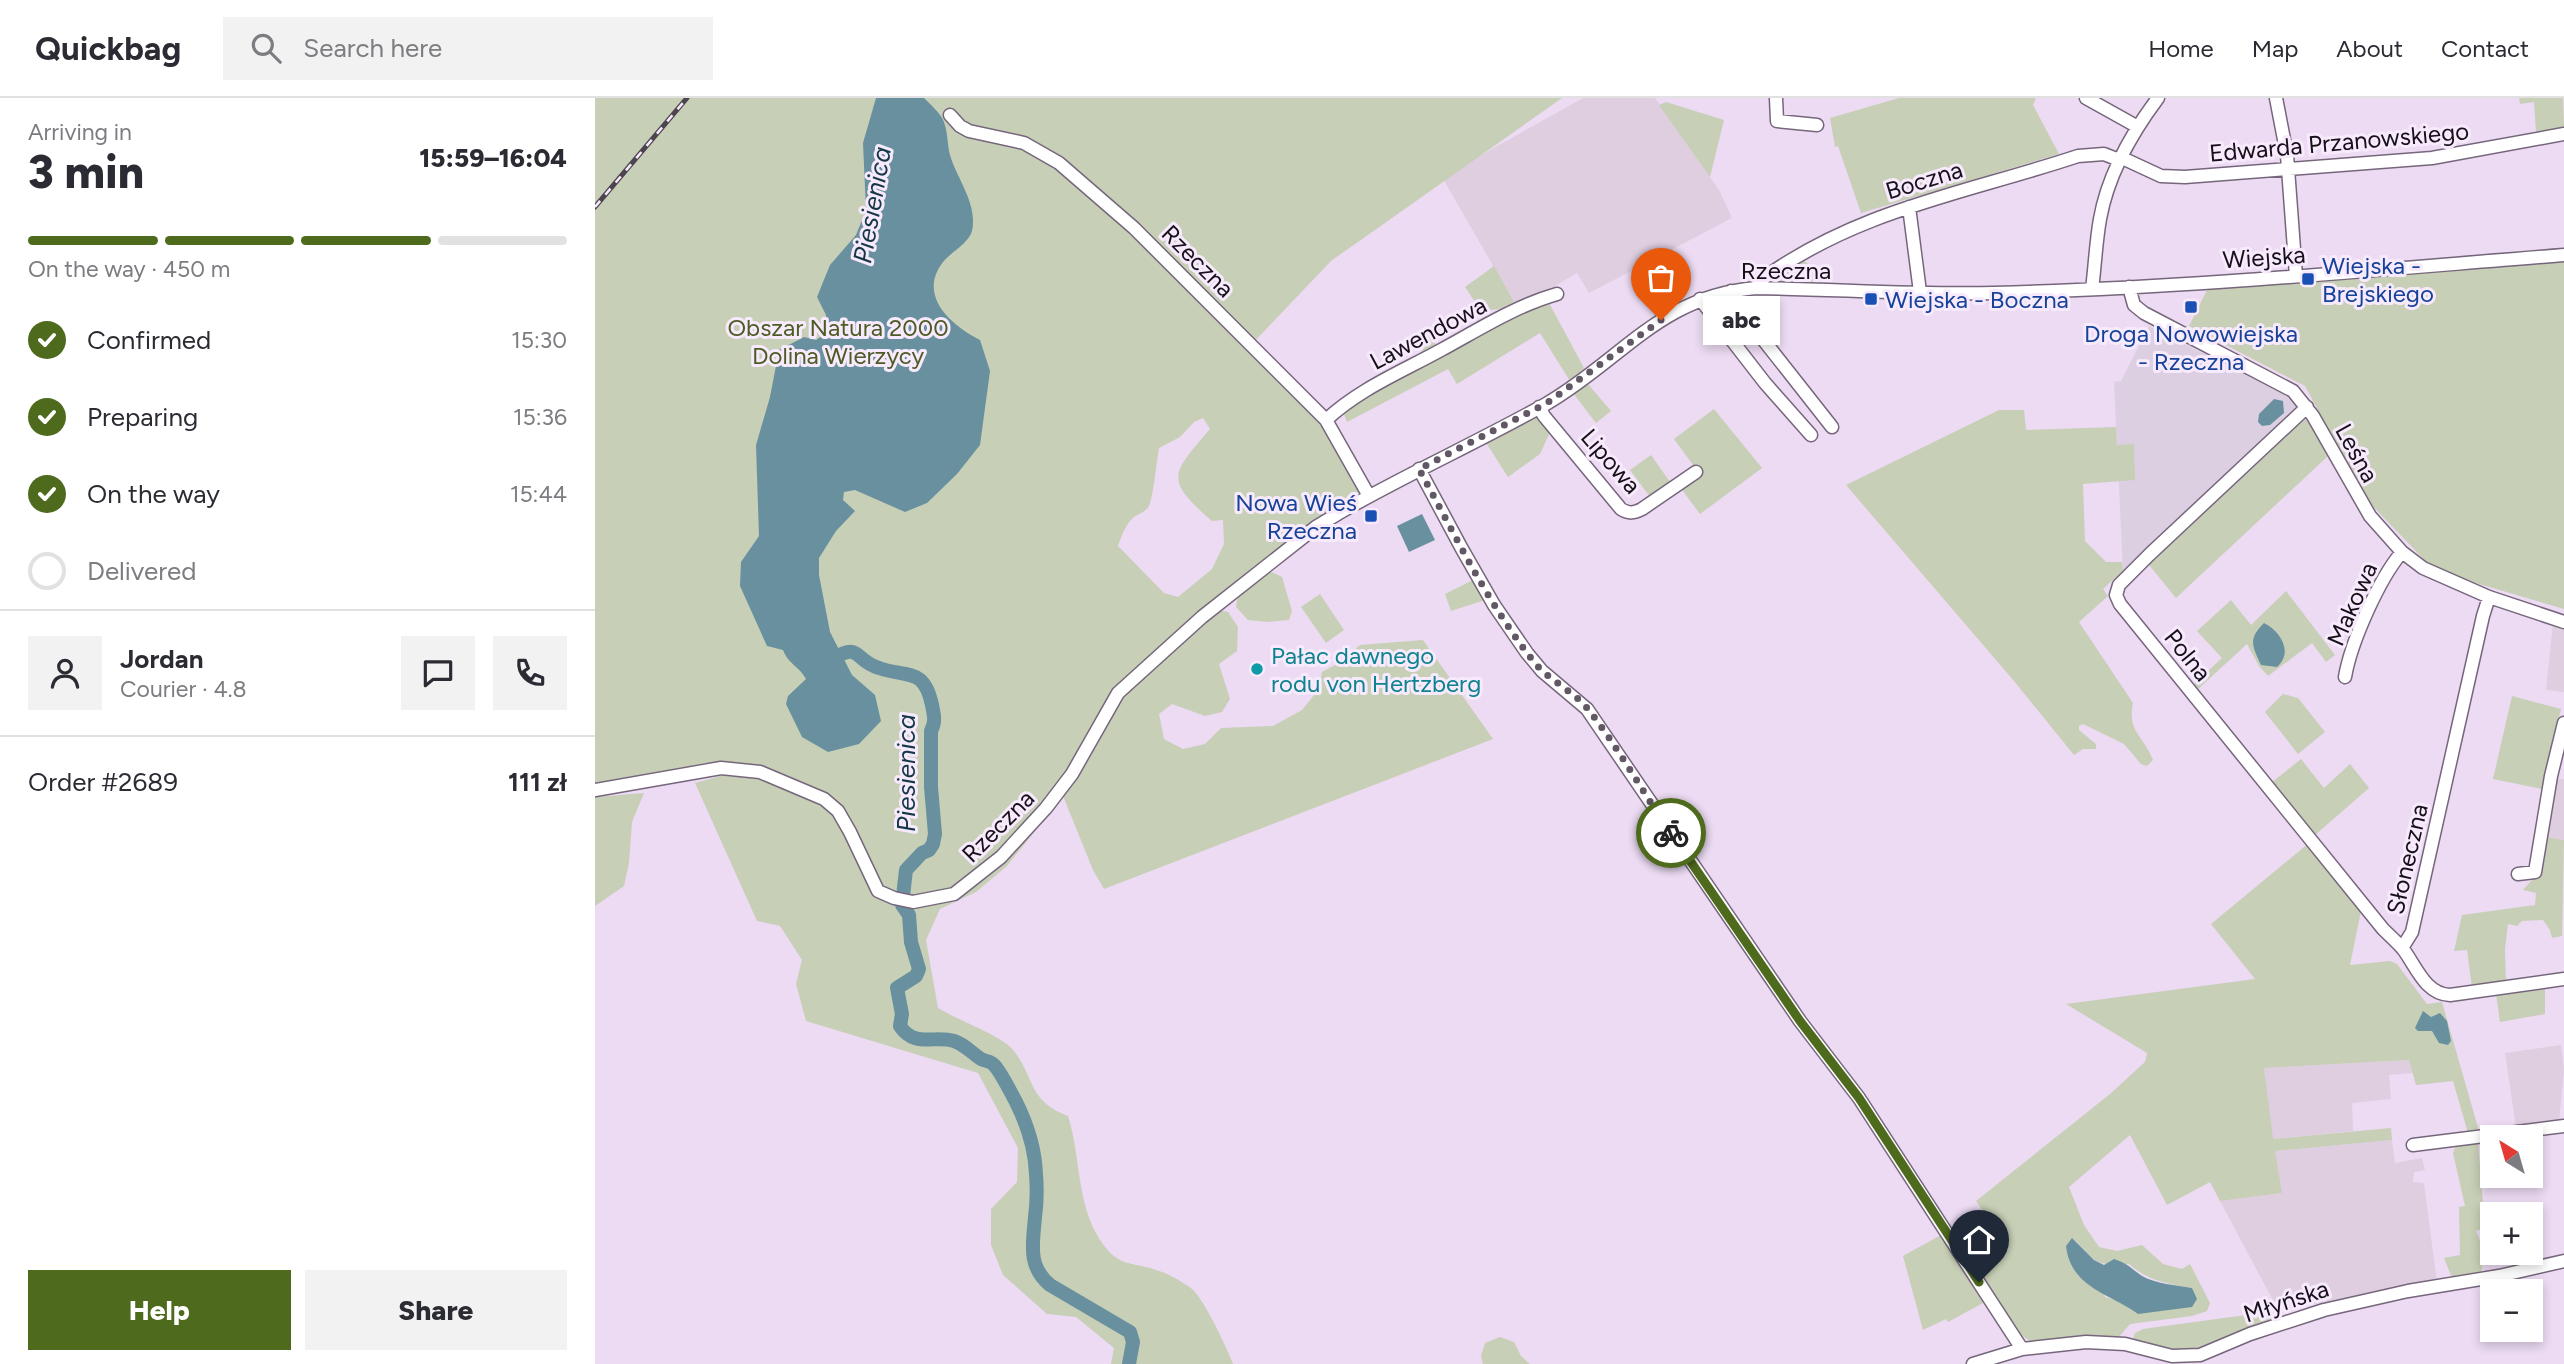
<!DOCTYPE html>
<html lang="en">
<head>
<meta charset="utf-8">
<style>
	:root { --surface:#fff; --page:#f2f2f3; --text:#2b2b33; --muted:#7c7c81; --line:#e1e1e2; --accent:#4e6a1d }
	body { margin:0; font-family:Figtree,sans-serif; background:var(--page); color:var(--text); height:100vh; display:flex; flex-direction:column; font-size:26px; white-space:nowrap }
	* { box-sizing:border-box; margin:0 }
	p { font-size:23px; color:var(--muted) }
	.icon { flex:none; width:38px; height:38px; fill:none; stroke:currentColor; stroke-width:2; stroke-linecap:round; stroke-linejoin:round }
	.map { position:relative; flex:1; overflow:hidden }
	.sheet { display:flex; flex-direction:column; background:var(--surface); width:595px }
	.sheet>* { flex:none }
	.needle { width:46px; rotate:323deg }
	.fabs { position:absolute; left:1885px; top:1027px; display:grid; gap:14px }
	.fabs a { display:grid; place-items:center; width:63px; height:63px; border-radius:0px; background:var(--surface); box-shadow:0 4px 10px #0003; font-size:35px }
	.pin { position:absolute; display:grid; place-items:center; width:60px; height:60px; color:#fff; margin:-72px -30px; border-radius:50% 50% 50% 0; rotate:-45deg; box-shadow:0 0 7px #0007 }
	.pin .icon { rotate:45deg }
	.courier { position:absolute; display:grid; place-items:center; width:70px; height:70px; margin:-35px; border:5px solid #4e6a1d; border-radius:50%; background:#fff; color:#222; box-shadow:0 2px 9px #0007 }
	.bubble { position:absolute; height:49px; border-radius:0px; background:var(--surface); box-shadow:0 4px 10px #0003; font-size:23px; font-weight:800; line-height:49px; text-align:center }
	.head em { font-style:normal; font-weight:800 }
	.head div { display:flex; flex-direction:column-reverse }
	.head { display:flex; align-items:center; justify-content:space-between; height:119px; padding:0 28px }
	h1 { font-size:46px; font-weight:800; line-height:52px }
	.bar { display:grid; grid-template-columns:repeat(4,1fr); gap:10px 7px; align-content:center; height:84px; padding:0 28px }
	.bar i { height:9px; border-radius:5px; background:var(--line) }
	.bar .current { background:var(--accent) }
	.bar p { grid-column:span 4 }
	.line { display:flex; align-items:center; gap:18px; padding:0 28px; border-top:2px solid var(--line) }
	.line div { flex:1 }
	.round { display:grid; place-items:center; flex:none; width:74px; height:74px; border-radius:0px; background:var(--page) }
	ol { padding:0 28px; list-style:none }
	li { display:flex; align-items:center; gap:21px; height:77px }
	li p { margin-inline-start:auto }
	li .icon { padding:7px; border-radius:50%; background:var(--accent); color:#fff; stroke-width:4 }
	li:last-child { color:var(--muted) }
	li i { width:38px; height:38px; border:4px solid var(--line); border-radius:50% }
	.button { display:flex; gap:14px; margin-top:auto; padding:14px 28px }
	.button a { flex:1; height:80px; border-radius:0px; background:var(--accent); color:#fff; font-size:28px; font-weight:800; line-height:80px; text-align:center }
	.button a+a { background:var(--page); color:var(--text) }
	header { display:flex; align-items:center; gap:42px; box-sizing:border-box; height:98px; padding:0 35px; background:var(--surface); border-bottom:2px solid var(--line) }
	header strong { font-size:33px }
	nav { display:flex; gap:38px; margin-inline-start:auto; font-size:24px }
	.search { width:490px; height:63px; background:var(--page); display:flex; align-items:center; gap:18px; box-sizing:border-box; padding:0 24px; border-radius:0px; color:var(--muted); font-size:26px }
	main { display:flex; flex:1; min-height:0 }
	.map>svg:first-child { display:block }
</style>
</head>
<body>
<header>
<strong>Quickbag</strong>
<div class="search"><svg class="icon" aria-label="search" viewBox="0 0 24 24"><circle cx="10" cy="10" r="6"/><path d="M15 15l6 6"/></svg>Search here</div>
<nav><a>Home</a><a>Map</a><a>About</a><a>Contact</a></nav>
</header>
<main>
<section class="sheet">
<div class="head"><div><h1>3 min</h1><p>Arriving in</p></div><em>15:59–16:04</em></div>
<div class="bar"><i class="current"></i><i class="current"></i><i class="current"></i><i></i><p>On the way · 450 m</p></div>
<ol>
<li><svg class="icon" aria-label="check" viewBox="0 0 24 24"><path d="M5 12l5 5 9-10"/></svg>Confirmed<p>15:30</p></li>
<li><svg class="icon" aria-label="check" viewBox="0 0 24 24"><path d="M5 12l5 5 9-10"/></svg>Preparing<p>15:36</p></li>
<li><svg class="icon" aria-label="check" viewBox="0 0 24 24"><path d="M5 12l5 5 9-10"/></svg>On the way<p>15:44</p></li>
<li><i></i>Delivered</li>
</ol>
<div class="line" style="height:126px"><a class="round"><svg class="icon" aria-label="person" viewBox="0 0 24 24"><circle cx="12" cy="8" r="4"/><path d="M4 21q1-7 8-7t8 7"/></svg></a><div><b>Jordan</b><p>Courier · 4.8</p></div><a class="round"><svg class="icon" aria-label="chat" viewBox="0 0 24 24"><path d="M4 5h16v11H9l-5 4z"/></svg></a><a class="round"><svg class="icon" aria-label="phone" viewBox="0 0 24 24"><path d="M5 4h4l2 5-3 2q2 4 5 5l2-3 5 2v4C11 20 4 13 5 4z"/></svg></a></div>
<div class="line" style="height:91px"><div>Order #2689</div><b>111 zł</b></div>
<div class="button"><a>Help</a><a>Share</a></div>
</section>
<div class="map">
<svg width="1969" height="1266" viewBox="0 0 1969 1266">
	<rect width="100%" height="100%" fill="#ecdbf3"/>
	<!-- industrial -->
	<path fill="#decee0" d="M988 0H1060L1124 92 1137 120 994 195 982 175 948 195 919 204 847 79Z
		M1958 526 1969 530V594L1951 592Z
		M1960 681H1969V742L1950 739Z
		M1966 947 1969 971 1964 1023 1921 1029 1910 955Z
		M1814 962 1818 975 1794 977 1796 1001 1757 1005 1758 1033 1677 1041 1669 970Z
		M1797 1042 1800 1065 1827 1060 1830 1072 1819 1074 1818 1084 1829 1085 1842 1185 1683 1212 1625 1103 1687 1095 1679 1053Z"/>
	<!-- medical -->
	<path fill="#ddcfe2" d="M1554 228 1689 296 1704 308 1528 473 1519 284 1526 283Z"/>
	<!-- green -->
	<path fill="#c7cfb6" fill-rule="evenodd" d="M0 0H967L736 163 656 247 727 322 765 389 764 397C708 432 656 472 606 516L624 512 633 514 643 529 642 553 624 566 635 601 627 614 610 618 577 606 564 616 569 641 588 651 610 646 626 630 678 628 707 612 724 591 727 574 744 565 765 547 828 542 898 641 509 791 498 772 468 698 412 768 381 794 345 811 331 842 343 910C362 922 408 938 419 953 440 980 433 1003 473 1018 486 1059 481 1104 505 1142 524 1171 538 1163 564 1173 574 1176 588 1184 597 1191 609 1201 632 1250 638 1266H516L519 1250 481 1219 452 1216 408 1177 396 1147V1111L422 1084 423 1050 383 975 211 923 201 886 207 862 185 828 162 823 100 685 129 677V675L0 696ZM608 320 615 331C577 376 568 381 617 423L628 422 629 446 617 471 583 499 569 495 523 448C527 437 530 427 539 419 543 416 549 414 553 410 558 404 562 360 564 350L585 339 599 324Z
		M1304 0H1441L1438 7 1464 56 1266 115 1243 48 1240 49 1235 20Z
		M1924 0H1968L1969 29 1941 34 1939 4 1925 6Z
		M1071 4 1129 22 1115 79 1064 7Z
		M1207 161 1218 170V184H1175L1173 179Z
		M1969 162V511L1840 473 1771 401 1710 288 1594 228 1613 190Z
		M899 168 919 204 904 211 886 213 870 189Z
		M953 203 989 270 975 283 945 235 862 286 853 271 752 324 749 316 752 308C769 297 827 262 832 244 833 240 833 236 833 233L843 250 890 218 909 219Z
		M992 285 1016 313 1001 325 978 295Z
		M1119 311 1167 370 1105 416 1085 389 1106 373 1098 367 1079 341Z
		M1404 312H1429L1431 332 1521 329 1522 347 1539 346 1540 382 1488 386 1490 443 1511 464H1527L1528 473 1508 491 1513 498 1484 524 1538 605C1532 634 1549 638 1558 662L1552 668 1546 666 1529 646 1488 626 1484 628V632L1501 646V651H1488L1479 657 1419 583 1251 387Z
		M941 317 956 332 945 356 913 379 890 343Z
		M1709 322H1715L1734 357 1581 500 1554 467Z
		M1056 357 1075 384 1055 399 1035 372Z
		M677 474 687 479 697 513 694 522 673 524 653 522 641 509 643 497 662 482Z
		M878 482 890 502 856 513 850 496Z
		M1691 493 1740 557 1731 564 1717 545 1673 578 1664 568 1652 546 1601 593 1597 588 1627 560 1602 533 1636 502 1656 527Z
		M725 496 749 532 731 545 706 509Z
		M1688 596 1703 600 1730 634 1703 656 1670 614Z
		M1917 598 1966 611 1947 691 1898 681Z
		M1706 661 1729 690 1755 666 1774 690 1719 738 1676 685Z
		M49 695 37 724 34 765 29 788 0 808V699Z
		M1950 739 1969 742 1967 838 1957 840 1955 832 1948 822 1927 823 1922 828 1913 826 1910 851 1911 886 1877 890 1872 852 1859 853 1867 817 1940 807 1941 795 1928 792 1944 774Z
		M1714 745 1766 813 1755 867 1795 863 1802 866 1832 906 1847 904 1884 1033 1873 1035 1858 983 1821 987 1814 962 1669 970 1678 1041 1796 1030 1797 1042 1680 1053 1687 1095 1625 1103 1615 1084 1572 1107 1535 1037 1474 1089 1489 1127 1504 1149 1522 1153 1547 1147 1568 1166 1587 1171 1595 1166 1615 1205 1612 1213 1597 1218 1535 1226 1522 1241 1437 1245 1424 1235 1383 1175 1414 1151 1381 1103 1515 996 1550 964 1552 955 1471 906 1660 881 1616 826ZM1477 1140C1503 1163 1495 1168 1534 1166 1552 1182 1572 1186 1597 1190L1543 1216 1525 1203 1510 1199Z
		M1950 889V916L1905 924 1901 896Z
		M1873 1044 1883 1045 1890 1130 1881 1133C1888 1147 1890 1163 1885 1178L1857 1180 1849 1160 1865 1157 1864 1109 1870 1108 1858 1055 1861 1048Z
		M1346 1137 1388 1205 1353 1224 1351 1221 1328 1232 1308 1158Z
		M1673 1214 1677 1219 1674 1224 1600 1253 1579 1256 1540 1245 1538 1241 1540 1235 1548 1231Z
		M905 1239 919 1244 926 1258 935 1266H888L886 1258 890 1245Z"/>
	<!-- water -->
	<path fill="#69909f" d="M281 0H329C335 6 343 13 347 20 353 30 352 46 355 57 362 81 383 106 377 133 374 145 356 154 348 164 322 198 356 227 385 242L395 273 385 347 362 376 332 405 310 414 260 392 249 394 248 402 260 413 241 433 224 460V477L235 534 257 577 280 597 286 623 264 646 233 654 207 639 191 606 193 598 211 581C204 568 194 567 188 552L172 548 145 488 146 464 164 438 161 347 175 299 184 252 209 239 221 242 231 235V217L222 199 235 167 261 137 271 112 268 45Z
		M1679 301 1688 303 1689 315 1675 327 1667 328 1663 324 1664 316Z
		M827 416 840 442 814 454 802 428Z
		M1669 525C1685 533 1699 554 1682 569L1666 567C1657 547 1653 541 1669 525Z
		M1828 913 1836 919 1845 915 1852 923 1856 943 1853 947 1844 945 1837 933H1823L1820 930Z
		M1477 1140 1499 1162 1509 1167 1519 1161C1534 1166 1535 1170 1547 1178 1561 1186 1581 1187 1597 1190L1602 1201 1597 1209 1543 1216C1514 1195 1476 1190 1471 1148Z"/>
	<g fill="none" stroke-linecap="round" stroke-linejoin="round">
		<!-- river -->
		<path stroke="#69909f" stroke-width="14" d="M230 561 236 562C266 543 258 562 284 570 313 580 329 569 337 607 339 617 341 624 336 633V689L340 736 338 746 334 752 327 755 311 772 307 807 314 817 316 844 324 871 321 878 302 890 307 916 305 928C319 950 340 937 359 943 369 946 377 955 386 961 391 964 395 962 399 967 406 974 416 995 421 1004 432 1026 440 1051 441 1076 442 1089 442 1105 440 1119 438 1145 432 1168 455 1187L535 1234 538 1244 534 1266"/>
		<!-- minor casing -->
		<g stroke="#76667c" stroke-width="15">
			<path id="minor" d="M1181 0 1182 23 1222 27
				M1491 0 1543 29
				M1681 0 1692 57 1701 178
				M355 17 365 28 374 33 429 45 464 65 539 130 731 322 774 398
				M1525 59 1566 78 1590 79 1837 60 1969 36
				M1314 109 1325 194
				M1534 189 1539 207 1549 215 1698 293 1718 318 1775 418 1807 454 1828 470 1894 499 1969 524
				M1161 190 1166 182C1264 111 1372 95 1483 58L1509 56 1524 62
				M1497 191C1500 168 1501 143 1505 121 1513 76 1536 36 1563 0
				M1136 193 1137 202 1237 329
				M1105 201 1170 285 1216 337
				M944 309 949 318 1026 411C1034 416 1039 415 1047 411L1101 374
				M1712 309 1555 456 1524 487 1521 497 1525 506 1788 831C1795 838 1802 844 1808 851 1821 868 1830 896 1855 897L1969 881
				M731 322C764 291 806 274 846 252 883 232 920 208 962 196
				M824 371 867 451 899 507 932 555 947 573 992 611 1205 923 1264 1000 1427 1251
				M1750 579C1756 544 1784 481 1807 454
				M0 692 126 670 165 674 229 701 243 713 255 734 283 793 299 800 318 804 359 796 406 759 451 710 477 676 523 595 607 519 721 429 744 415C812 376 883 344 951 306 1027 262 1065 198 1161 190 1240 191 1320 197 1399 195 1589 190 1779 172 1969 157
				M1923 776 1940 774 1956 678 1969 625
				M1807 850 1817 834 1888 518 1894 499
				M1818 1047 1969 1028
				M1378 1266 1427 1251 1491 1244 1530 1246 1577 1258 1605 1257 1655 1236 1729 1212 1813 1193 1904 1178 1969 1163"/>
		</g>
		<!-- minor -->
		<use href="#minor" stroke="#fff" stroke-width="12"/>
		<!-- rail casing -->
		<g stroke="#4d4450" stroke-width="5">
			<path id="rail" d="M0 109 92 0"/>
		</g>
		<!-- rail -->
		<use href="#rail" stroke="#f8eafd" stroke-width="2.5" stroke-dasharray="8" stroke-linecap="butt"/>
	</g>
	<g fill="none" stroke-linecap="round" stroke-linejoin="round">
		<!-- done -->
		<path stroke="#615765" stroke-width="7" stroke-dasharray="0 12.6" d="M1066 222 952 305 824 371C859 435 891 502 936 560 951 581 976 591 992 610 1022 647 1048 695 1076 735"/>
		<!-- route -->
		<path stroke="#4e6a1d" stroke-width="9" d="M1076 735 1205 923 1264 1000 1384 1184"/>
	</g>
	<!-- markers -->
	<g fill="#1a4fb4" stroke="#f8eafd" stroke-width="2.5">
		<rect x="1706" y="174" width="14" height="14" rx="3.5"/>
		<rect x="1269" y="194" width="14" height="14" rx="3.5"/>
		<rect x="1589" y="202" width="14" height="14" rx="3.5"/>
		<rect x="769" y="411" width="14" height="14" rx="3.5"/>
	</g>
	<circle fill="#0f9aa8" stroke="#f8eafd" stroke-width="2.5" cx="662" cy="571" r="7"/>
	<g text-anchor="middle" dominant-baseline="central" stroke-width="6" stroke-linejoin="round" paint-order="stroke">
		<!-- street labels -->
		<g font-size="24" fill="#161018" stroke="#f8eafd">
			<text transform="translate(1744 44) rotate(-5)">Edwarda Przanowskiego</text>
			<text transform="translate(1329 82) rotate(-17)">Boczna</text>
			<text transform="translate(1669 159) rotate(-4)">Wiejska</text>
			<text transform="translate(603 163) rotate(45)">Rzeczna</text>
			<text x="1191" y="172">Rzeczna</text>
			<text transform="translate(833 235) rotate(-28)">Lawendowa</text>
			<text transform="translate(1762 355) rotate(61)">Leśna</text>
			<text transform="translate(1016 363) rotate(49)">Lipowa</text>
			<text transform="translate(1757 506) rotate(-66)">Makowa</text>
			<text transform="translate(1593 557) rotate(51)">Polna</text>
			<text transform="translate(403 728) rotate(-45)">Rzeczna</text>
			<text transform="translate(1812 761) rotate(-77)">Słoneczna</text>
			<text transform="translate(1691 1203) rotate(-18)">Młyńska</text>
		</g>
		<!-- transit labels -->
		<g font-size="24" fill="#164399" stroke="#f8eafd" text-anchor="start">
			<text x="1727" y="167">Wiejska -<tspan x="1727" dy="28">Brejskiego</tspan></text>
			<text x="1290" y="201">Wiejska - Boczna</text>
			<text x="1596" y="235" text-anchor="middle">Droga Nowowiejska<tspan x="1596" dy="28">- Rzeczna</tspan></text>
			<text x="762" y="404" text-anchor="end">Nowa Wieś<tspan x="762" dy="28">Rzeczna</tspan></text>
		</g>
		<!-- park labels -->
		<g font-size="24" fill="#4d5b25" stroke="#f8eafd">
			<text x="243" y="229">Obszar Natura 2000<tspan x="243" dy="28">Dolina Wierzycy</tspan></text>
		</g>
		<!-- culture labels -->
		<g font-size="24" fill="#0d838f" stroke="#f8eafd" text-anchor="start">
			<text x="676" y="557">Pałac dawnego<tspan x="676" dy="28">rodu von Hertzberg</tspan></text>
		</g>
		<!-- water labels -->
		<g font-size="26" font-style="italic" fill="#143946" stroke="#f8eafd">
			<text transform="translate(277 107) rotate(-80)">Piesienica</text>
			<text transform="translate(311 675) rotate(-90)">Piesienica</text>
		</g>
	</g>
</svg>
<div class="fabs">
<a><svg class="needle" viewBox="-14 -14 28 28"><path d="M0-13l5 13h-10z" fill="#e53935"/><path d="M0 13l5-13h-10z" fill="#7c7c81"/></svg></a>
<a>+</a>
<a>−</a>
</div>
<div class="pin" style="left:1066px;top:222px;background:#ea580c"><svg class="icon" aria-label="bag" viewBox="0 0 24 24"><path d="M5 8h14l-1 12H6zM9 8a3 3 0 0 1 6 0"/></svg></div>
<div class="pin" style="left:1384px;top:1184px;background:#1f2937"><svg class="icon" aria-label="home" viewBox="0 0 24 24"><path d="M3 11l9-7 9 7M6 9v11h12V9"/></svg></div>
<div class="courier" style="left:1076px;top:735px"><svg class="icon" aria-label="bike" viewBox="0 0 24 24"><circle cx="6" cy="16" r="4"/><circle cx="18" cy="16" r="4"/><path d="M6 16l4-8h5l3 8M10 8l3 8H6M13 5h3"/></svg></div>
<div class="bubble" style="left:1108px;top:198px;width:77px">abc</div>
</div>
</main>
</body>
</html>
